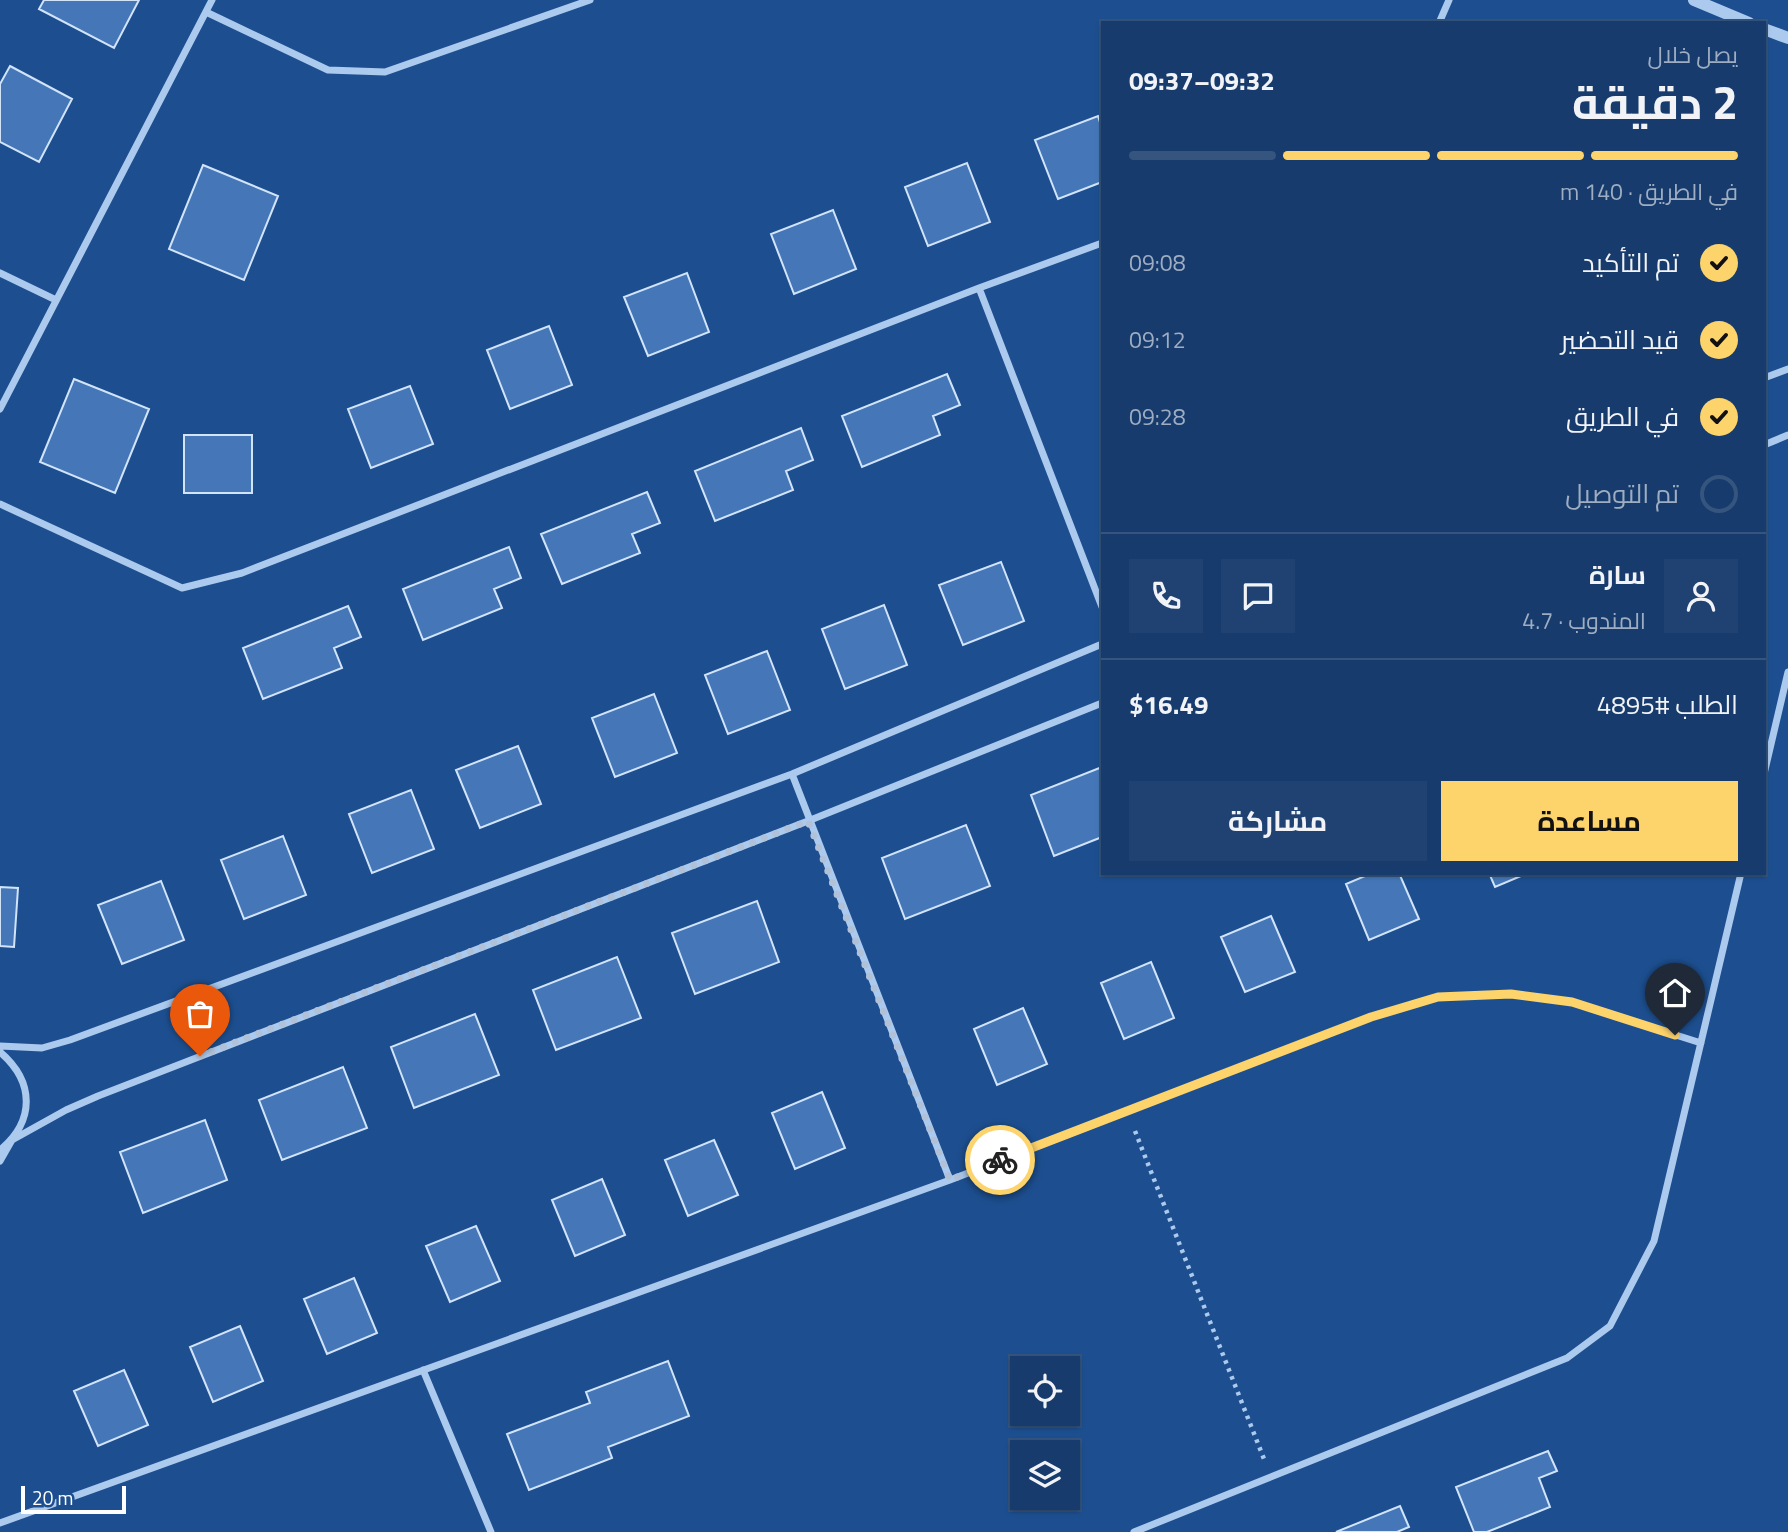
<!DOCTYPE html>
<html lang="ar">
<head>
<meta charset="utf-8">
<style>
	:root { --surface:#163b6c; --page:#1f4272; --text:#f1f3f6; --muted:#9eadc2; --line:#35557f; --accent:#fdd36b }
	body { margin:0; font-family:"Titillium Web",Cairo,sans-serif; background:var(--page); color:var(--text); direction:rtl; height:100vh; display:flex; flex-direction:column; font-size:26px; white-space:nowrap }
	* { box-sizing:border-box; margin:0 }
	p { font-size:23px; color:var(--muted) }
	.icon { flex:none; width:38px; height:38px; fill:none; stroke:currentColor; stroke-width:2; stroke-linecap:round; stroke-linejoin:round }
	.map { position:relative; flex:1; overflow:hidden; direction:ltr }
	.side { position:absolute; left:1101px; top:21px; width:665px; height:854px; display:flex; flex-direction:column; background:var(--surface); border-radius:0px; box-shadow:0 2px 5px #0004,0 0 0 2px var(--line); direction:rtl }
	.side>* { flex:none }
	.fabs { position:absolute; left:1010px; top:1356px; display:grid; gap:14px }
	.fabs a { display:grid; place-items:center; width:70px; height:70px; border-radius:0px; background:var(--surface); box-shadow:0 2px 5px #0004,0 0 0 2px var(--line); font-size:35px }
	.scale { position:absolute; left:21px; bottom:18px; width:105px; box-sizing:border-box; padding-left:7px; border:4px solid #fff; border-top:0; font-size:19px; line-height:24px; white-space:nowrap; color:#fff; -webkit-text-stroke:5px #1d4f90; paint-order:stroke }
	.pin { position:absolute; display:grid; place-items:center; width:60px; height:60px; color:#fff; margin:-72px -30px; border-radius:50% 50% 50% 0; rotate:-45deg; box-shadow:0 0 7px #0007 }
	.pin .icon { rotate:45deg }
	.courier { position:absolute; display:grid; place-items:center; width:70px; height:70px; margin:-35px; border:5px solid #fdd36b; border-radius:50%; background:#fff; color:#222; box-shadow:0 2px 9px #0007 }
	.headline em { font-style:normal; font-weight:700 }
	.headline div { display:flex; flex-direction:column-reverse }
	.headline { display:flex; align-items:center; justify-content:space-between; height:119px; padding:0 28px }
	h1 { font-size:46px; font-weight:700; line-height:52px }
	.bar { display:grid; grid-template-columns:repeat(4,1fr); gap:10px 7px; align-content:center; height:84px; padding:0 28px }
	.bar i { height:9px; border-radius:5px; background:var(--line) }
	.bar .current { background:var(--accent) }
	.bar p { grid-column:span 4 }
	.line { display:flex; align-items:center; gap:18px; padding:0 28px; border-top:2px solid var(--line) }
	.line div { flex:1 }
	.round { display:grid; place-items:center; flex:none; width:74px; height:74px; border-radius:0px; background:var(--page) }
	ol { padding:0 28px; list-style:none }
	li { display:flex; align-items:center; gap:21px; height:77px }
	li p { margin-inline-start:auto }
	li .icon { padding:7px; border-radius:50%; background:var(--accent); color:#111; stroke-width:4 }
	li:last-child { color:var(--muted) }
	li i { width:38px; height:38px; border:4px solid var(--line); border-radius:50% }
	.button { display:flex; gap:14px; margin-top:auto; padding:14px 28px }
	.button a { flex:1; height:80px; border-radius:0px; background:var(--accent); color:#111; font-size:28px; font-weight:700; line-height:80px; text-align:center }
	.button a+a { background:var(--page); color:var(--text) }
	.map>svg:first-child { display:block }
</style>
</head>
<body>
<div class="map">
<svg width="1788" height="1532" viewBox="0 0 1788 1532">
	<rect width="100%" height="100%" fill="#1d4f90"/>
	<!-- building -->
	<path fill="#4577b8" stroke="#d2e4fa" stroke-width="2" d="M44 0H139L114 48 39 9Z
		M10 66 72 99 39 162 0 142V84Z
		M1098 116 1102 129V182L1058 199 1035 140Z
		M967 163 990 222 928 246 905 187Z
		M203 165 278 196 244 280 169 249Z
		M833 210 856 269 794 294 771 234Z
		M687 273 709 332 648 356 624 297Z
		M549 326 572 385 510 409 487 350Z
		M947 374 960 405 933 416 940 435 862 467 842 416Z
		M74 379 149 409 115 493 40 462Z
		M410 386 433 444 371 468 348 409Z
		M801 428 813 460 786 471 793 490 715 521 695 471Z
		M184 435H252V493H184Z
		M647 492 660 523 632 534 640 553 562 584 541 534Z
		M509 547 521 578 494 589 502 608 423 640 403 589Z
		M1001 562 1024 621 963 645 939 585Z
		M884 605 907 665 845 689 822 629Z
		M348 606 361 637 334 648 342 668 263 699 243 648Z
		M767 651 790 710 728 734 705 675Z
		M654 694 677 753 615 777 592 718Z
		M518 746 541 804 480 828 456 770Z
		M1102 767V837L1054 856 1031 795Z
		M411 790 434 849 372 873 349 814Z
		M966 825 990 886 905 919 882 858Z
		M283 836 306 895 244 919 221 860Z
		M1372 873H1399L1419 919 1369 940 1346 884Z
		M1489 873H1528L1495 887Z
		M161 881 184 940 122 964 98 905Z
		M0 887 18 888 14 947 0 946Z
		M757 901 779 962 695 994 672 933Z
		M1271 916 1295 972 1245 992 1221 937Z
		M617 957 641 1018 556 1050 533 990Z
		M1151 962 1174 1018 1124 1039 1101 983Z
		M1023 1008 1047 1064 997 1085 974 1029Z
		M475 1014 499 1075 414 1108 391 1047Z
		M343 1067 367 1128 282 1160 259 1100Z
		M822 1092 845 1148 795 1169 772 1113Z
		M205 1120 227 1180 143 1213 120 1152Z
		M714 1140 738 1195 688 1216 665 1160Z
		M602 1179 625 1235 575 1256 552 1200Z
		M476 1226 500 1281 450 1302 426 1246Z
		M354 1278 377 1333 327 1354 304 1299Z
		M240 1326 263 1381 213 1402 190 1347Z
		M668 1361 689 1416 608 1447 612 1458 529 1490 507 1434 590 1403 586 1392Z
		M124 1370 148 1425 98 1446 74 1391Z
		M1548 1451 1557 1471 1539 1478 1550 1507 1487 1532H1474L1456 1487Z
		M1400 1506 1409 1527 1397 1532H1336Z"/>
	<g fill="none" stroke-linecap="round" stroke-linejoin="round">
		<!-- path -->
		<path stroke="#accaee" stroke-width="4.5" stroke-dasharray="3.5 5" stroke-linecap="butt" d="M1135 1131 1264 1459"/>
		<!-- minor -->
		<path stroke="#accaee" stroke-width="7" d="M206 12 328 70 385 72 590 0
			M1439 23 1449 0
			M0 273 56 300
			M979 288 1102 607
			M1764 378 1788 369
			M0 409 212 0
			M1764 445 1788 435
			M0 504 182 588 242 573 979 288 1102 243
			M792 774 950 1180
			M1764 774 1788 672
			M0 1046 42 1048 70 1040 792 774 1102 644
			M0 1052C35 1082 35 1121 0 1150
			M0 1161 12 1140 66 1110 98 1096 808 821 1102 703
			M423 1370 491 1532
			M0 1523 950 1180 1371 1017 1438 997 1511 994 1572 1002 1701 1043
			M1134 1532 1567 1358 1610 1326 1654 1241 1741 873"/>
		<!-- tertiary -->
		<path stroke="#accaee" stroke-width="12" d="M1694 0 1749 23
			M1764 29 1788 38"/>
	</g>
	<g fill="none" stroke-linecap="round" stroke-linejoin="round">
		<!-- done -->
		<path stroke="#b0c1d8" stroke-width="7" stroke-dasharray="0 12.6" d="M200 1056 808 821 950 1180 1000 1160"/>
		<!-- route -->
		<path stroke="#fdd36b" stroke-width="9" d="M1000 1160 1371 1017 1438 997 1511 994 1572 1002 1675 1035"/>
	</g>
</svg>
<div class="fabs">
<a><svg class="icon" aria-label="locate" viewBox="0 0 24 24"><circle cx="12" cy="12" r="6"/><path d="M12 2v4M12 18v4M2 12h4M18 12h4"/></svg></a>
<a><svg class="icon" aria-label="layers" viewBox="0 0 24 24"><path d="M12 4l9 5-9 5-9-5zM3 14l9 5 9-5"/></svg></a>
</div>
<div class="scale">20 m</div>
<div class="pin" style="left:200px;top:1056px;background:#ea580c"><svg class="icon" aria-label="bag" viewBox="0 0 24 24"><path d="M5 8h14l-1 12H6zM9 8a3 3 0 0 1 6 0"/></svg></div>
<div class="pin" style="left:1675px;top:1035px;background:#1f2937"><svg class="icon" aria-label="home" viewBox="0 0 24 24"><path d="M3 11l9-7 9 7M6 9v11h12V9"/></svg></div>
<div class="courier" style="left:1000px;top:1160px"><svg class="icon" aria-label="bike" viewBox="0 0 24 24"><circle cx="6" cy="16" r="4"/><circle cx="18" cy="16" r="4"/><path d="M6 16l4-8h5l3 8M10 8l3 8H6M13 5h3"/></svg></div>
<section class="side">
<div class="headline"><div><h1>2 دقيقة</h1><p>يصل خلال</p></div><em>09:32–09:37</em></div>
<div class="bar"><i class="current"></i><i class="current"></i><i class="current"></i><i></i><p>في الطريق · 140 m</p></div>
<ol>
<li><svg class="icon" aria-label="check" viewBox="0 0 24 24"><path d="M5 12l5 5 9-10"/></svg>تم التأكيد<p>09:08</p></li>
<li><svg class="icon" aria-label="check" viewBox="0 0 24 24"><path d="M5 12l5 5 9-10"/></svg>قيد التحضير<p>09:12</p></li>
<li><svg class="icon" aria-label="check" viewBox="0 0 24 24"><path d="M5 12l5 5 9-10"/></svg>في الطريق<p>09:28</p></li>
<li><i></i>تم التوصيل</li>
</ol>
<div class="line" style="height:126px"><a class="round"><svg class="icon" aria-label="person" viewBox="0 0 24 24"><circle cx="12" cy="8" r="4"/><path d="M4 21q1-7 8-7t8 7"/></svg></a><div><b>سارة</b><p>المندوب · 4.7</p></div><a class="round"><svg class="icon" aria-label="chat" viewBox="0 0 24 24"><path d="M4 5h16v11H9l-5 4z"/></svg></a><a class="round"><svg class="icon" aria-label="phone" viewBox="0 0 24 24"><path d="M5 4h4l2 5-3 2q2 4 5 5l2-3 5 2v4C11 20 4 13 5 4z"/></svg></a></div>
<div class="line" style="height:91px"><div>الطلب #4895</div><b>$16.49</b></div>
<div class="button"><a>مساعدة</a><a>مشاركة</a></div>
</section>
</div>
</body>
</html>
